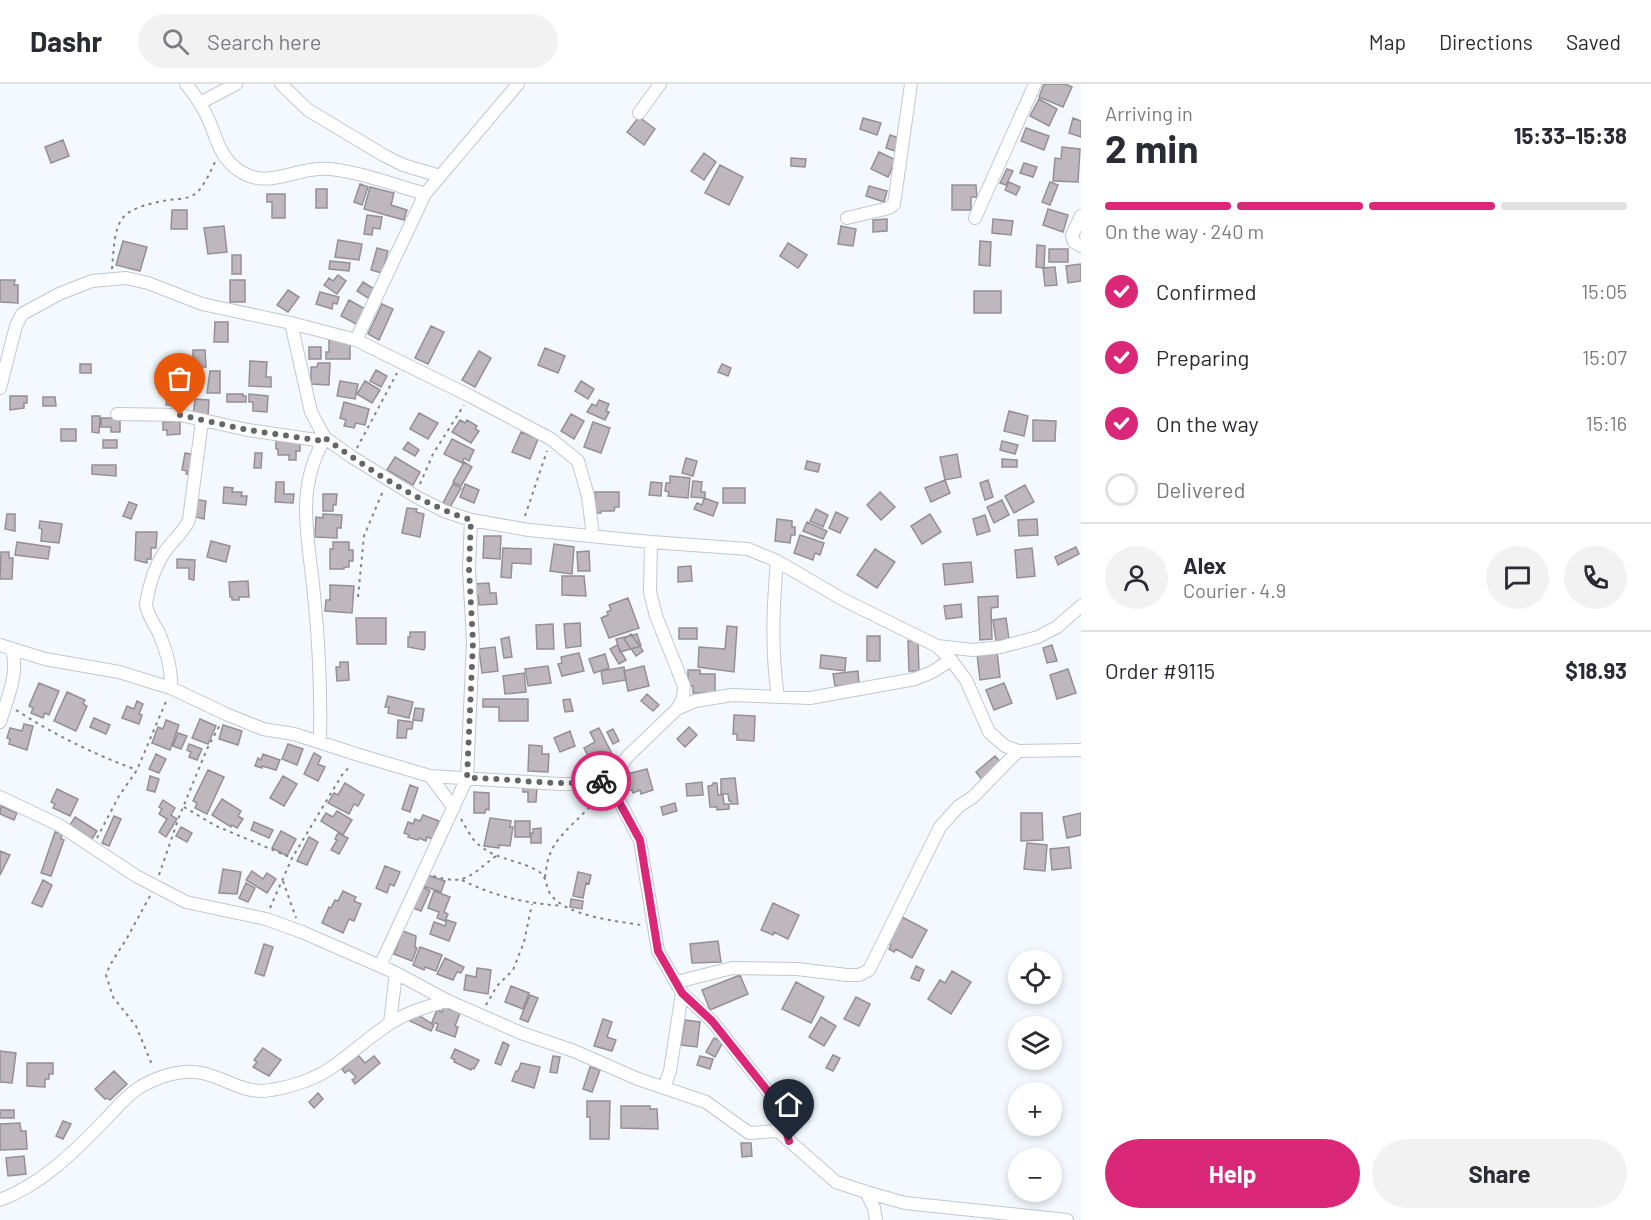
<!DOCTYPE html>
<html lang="en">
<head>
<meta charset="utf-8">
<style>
	:root { --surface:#fff; --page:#f2f2f3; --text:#2b2b33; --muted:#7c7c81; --line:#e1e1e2; --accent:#db2777 }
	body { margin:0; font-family:Barlow,sans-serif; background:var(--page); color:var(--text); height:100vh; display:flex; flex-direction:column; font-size:22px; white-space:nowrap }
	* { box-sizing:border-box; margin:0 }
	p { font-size:20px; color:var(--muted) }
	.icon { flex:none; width:33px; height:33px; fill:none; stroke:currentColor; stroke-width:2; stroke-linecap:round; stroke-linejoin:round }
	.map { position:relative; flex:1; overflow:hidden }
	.side { display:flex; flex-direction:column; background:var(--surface); width:570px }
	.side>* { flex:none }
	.fabs { position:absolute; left:1008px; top:866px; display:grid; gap:12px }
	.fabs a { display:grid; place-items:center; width:54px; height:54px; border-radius:50%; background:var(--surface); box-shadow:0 3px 9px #0003; font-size:30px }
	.pin { position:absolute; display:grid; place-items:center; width:51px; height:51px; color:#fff; margin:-62px -26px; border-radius:50% 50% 50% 0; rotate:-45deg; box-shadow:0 0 6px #0007 }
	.pin .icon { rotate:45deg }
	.courier { position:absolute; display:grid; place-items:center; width:60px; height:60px; margin:-30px; border:4px solid #db2777; border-radius:50%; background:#fff; color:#222; box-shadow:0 2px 8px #0007 }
	.overview em { font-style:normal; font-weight:700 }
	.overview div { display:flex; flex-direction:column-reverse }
	.overview { display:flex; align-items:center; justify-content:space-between; height:102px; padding:0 24px }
	h1 { font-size:39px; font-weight:700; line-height:45px }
	.bar { display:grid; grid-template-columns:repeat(4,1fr); gap:9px 6px; align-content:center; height:72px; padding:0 24px }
	.bar i { height:8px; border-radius:4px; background:var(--line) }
	.bar .on { background:var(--accent) }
	.bar p { grid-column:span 4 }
	.line { display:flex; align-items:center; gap:15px; padding:0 24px; border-top:2px solid var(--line) }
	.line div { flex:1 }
	.round { display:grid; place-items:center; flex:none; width:63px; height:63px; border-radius:32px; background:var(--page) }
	ol { padding:0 24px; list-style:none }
	li { display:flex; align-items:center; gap:18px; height:66px }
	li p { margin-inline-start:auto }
	li .icon { padding:6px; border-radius:50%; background:var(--accent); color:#fff; stroke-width:4 }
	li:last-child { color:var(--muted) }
	li i { width:33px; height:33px; border:3px solid var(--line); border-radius:50% }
	.cta { display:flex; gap:12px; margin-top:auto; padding:12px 24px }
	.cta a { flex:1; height:69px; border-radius:36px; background:var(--accent); color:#fff; font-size:24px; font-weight:700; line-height:69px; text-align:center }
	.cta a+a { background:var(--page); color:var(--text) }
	header { display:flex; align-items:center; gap:36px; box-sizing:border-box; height:84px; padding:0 30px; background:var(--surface); border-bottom:2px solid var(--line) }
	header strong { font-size:28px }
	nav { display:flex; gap:33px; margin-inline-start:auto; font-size:21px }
	.search { width:420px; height:54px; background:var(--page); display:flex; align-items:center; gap:15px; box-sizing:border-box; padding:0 21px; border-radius:33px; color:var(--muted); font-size:22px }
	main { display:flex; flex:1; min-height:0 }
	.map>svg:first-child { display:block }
</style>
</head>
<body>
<header>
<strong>Dashr</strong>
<div class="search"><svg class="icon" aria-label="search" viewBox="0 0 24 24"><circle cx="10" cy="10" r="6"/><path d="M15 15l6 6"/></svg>Search here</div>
<nav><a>Map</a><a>Directions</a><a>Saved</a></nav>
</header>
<main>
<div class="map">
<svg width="1081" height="1136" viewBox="0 0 1081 1136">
	<rect width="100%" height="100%" fill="#f3f9fe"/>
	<!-- building -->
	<path fill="#beb7be" stroke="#968f96" stroke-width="1.5" d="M1044 0H1065L1072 3 1063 23 1039 13Z
		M1039 15 1057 25 1049 42 1030 32Z
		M639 33 655 45 644 61 627 48Z
		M863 34 881 39 877 51 860 45Z
		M1073 34 1081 37V53L1069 49Z
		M1026 44 1049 52 1044 66 1021 57Z
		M890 51 899 54 895 67 886 64Z
		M63 56 69 72 51 79 45 63Z
		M1062 63 1080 65 1078 98 1053 97 1055 74 1061 75Z
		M879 68 896 76 888 93 871 85Z
		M704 69 716 78 704 96 691 87Z
		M791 74 806 75 805 83 791 82Z
		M1024 79 1037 83 1033 93 1020 89Z
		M720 81 743 93 729 121 705 109Z
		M1007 85 1013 87 1006 101 1000 99Z
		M1009 98 1020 103 1016 111 1005 106Z
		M1050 98 1058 101 1050 121 1042 118Z
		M360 100 368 103 362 121 354 118Z
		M952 101H976L977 113H971V126H952Z
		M869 102 887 107 884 118 866 112Z
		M370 103 394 109 391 121 407 126 404 136 364 125Z
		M316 105H327V124H316Z
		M267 110H285V134H272V118H267Z
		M1048 125 1068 131 1063 148 1043 141Z
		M172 126H187V145H171Z
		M367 131 382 133 380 145 373 144 372 151 364 150Z
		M887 135V147L873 148V136Z
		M993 135 1013 137 1011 151 992 149Z
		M224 142 227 168 208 170 204 144Z
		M841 142 856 145 853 162 838 160Z
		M338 156 362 160 359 176 335 173Z
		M123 157 147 163 140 187 116 181Z
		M980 157 991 158 990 182 979 181Z
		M788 159 807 171 798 184 780 172Z
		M1037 161 1045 162 1044 184 1036 183Z
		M377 164 388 167 382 189 371 186Z
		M1049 165H1068V178H1049Z
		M232 171H241V190H232Z
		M330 177 350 179 349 187 329 185Z
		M1081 180V197L1068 199 1066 182Z
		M1055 183 1057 201 1045 202 1043 184Z
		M338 191 346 197 337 210 324 201 329 194 333 197Z
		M0 196H15L14 201H18V219L0 218Z
		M230 196H245V218H230Z
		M363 198 374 205 368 214 357 207Z
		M288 206 299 213 288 228 277 221Z
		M974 207H1001V229H974Z
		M320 208 339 213 337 220 333 219 332 225 316 220Z
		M349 216 367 226 358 241 341 232Z
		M382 220 393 225 379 256 368 250Z
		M215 238H228V258H214Z
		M431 242 444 248 428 280 415 274Z
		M329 256H350V275H326V268H329Z
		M309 263H321V275H309Z
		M545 264 565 272 558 289 538 281Z
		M193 266H205L206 283H193Z
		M479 267 491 274 475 303 462 296Z
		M250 277 267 278 266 293H271V303L249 302Z
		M318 279H330L329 301 311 300V283H317Z
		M80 280H91V289H80Z
		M722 280 731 284 728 292 718 288Z
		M376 286 387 292 381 303 370 297Z
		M210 287H220V309H207Z
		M340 297 358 300 355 315 337 312Z
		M365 297 380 306 372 319 357 310Z
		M581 297 594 305 588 315 575 307Z
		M167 306 178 307 177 322 166 321Z
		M227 310H243V312H246V318H227Z
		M249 310 268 312 267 328 253 327V318H249Z
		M10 312H27V319H24V324L10 326Z
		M43 313H55L56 322H43Z
		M195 315 209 316 208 333 193 332Z
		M599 316 609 320 606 327 609 328 605 336 587 328 592 320 596 322Z
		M344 318 369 325 365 341 356 339 354 344 344 342 346 336 340 334Z
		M1009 327 1028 332 1024 352 1004 347Z
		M419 329 438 339 428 355 410 345Z
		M571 330 584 337 574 355 561 347Z
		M92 332H100L99 349 92 348Z
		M101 334H120V348H111V343H101Z
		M460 336 465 339 467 336 477 342 475 345 479 347 471 359 452 348Z
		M1033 336 1056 337 1055 357H1033Z
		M180 337V350L167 351V346H163V338Z
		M593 338 610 344 601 369 584 363Z
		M61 345H76V357H61Z
		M521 348 538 355 530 375 512 368Z
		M452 355 474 366 469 377 464 374 462 379 444 370Z
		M103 356H117V364H103Z
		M276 356H300V367H296V376H289V371H278V365H276Z
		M1002 357 1018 361 1015 370 1000 366Z
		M408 358 419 366 415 372 403 365Z
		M185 369 197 371 193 391 186 390 187 387 182 386Z
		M255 369H262L261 384H254Z
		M957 370 961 393 945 396 940 373Z
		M395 373 420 388 413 401 387 386Z
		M686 374 697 377 693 392 682 389Z
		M1002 375 1017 376V383H1002Z
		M807 377 820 380 818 388 805 385Z
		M464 378 472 383 461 402 453 398Z
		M92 381H116V392L92 390Z
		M670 392 690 394 688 414 668 412 669 408 665 407 666 399H670Z
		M945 396 950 409 931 418 925 404Z
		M988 396 993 413 985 416 980 399Z
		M693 397 702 398 701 408H705V414L691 413Z
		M276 398H284V410H294L293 419 275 418Z
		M651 398 662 399 661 412 649 411Z
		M453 400 461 404 450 423 443 419Z
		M465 400 479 406 474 419 460 413Z
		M1025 401 1034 418 1014 429 1005 412Z
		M224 403 233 404 232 408H242L241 412H247L246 421 223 419Z
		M723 404H745V419H723Z
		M595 408H619V423H615L614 427H601V429H595Z
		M880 408 895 423 881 436 867 421Z
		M323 410H337L336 421H333V427H323Z
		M704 414 718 419 713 432 694 425 697 419 702 421Z
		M194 415 206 417 204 435 192 432Z
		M1002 416 1009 431 994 439 987 423Z
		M129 418 137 421 131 435 123 432Z
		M407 424 417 425 416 428 424 430 420 453 402 449Z
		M816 425 828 431 823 443 810 437Z
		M836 428 848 434 840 449 829 444Z
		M7 430H15V447L5 445Z
		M323 430 342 431 341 444H337V454L315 453 316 433 323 434Z
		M930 430 941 448 922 460 911 442Z
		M985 431 990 447 977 451 973 435Z
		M777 435 792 437V443H795V451H791L790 459 775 457Z
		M1037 435 1038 451 1019 452 1018 436Z
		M40 437 62 440 59 459 41 457 42 445 39 444Z
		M807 438 827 447 823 455 803 447Z
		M136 448H157L156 464H151V475H147V479L135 476Z
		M800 451 824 459 820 471 815 469 813 476 794 469Z
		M484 452H501L500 475 483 474Z
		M211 457 230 462 226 478 207 473Z
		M17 458 50 463 48 475 15 471Z
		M333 458H349V466H353V477H349V483H344V485H330V465H333Z
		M554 460 574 463 572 490 550 487Z
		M1076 463 1079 470 1058 481 1055 473Z
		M503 464 531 465V480L512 479 511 494 501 493Z
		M1032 464 1035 492 1017 494 1015 466Z
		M875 465 895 478 877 504 857 491Z
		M589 467 590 487H578L577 468Z
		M1 468H9V474H13L12 495H0Z
		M177 475 195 476 194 496 189 495V484H177Z
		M971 478 973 498 945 501 943 480Z
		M691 482 692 497 678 498V483Z
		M562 492H584L586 512 562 511Z
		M248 497 249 513H239V516H232V513H230L229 498Z
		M489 499 490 509H496L497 520 479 521 478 512H473V500Z
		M330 501 354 502 352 529 325 527 326 516H330Z
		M998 512V523L991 524 992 555 980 556 978 513Z
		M628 514 639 544 609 554 601 534 608 531 607 528 611 526 609 521Z
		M961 520 962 533 946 535 944 522Z
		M356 534H386V560H357Z
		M1006 534 1009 555 996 557 993 536Z
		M580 539 581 562 566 564 564 540Z
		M553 540 554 565H537L536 541Z
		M727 542 737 543 734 588 698 583 699 563 725 565Z
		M679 544H697V555H679Z
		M410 548H425V563L424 566 408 563V553H410Z
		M631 550 643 567 636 572 624 555Z
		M637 550 641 562 620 568 616 555Z
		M867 552H880V577H867Z
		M509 553 512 573 504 574 501 555Z
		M908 557H918L919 587H909Z
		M617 561 626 576 619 580 610 565Z
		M1052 561 1057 577 1047 579 1043 564Z
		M495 563 498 587 482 589 479 565Z
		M997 568 1000 593 980 596 977 570Z
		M579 569 584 587 562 592 558 580 562 579 561 573Z
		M605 570 609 584 594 589 589 575Z
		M821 571 846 574 845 587 820 584Z
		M340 578H348L349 596 337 597 336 583H340Z
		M548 582 551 599 528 602 525 585Z
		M644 582 649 602 628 607 624 587Z
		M624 583 626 596 603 600 601 587Z
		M1068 585 1076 609 1057 615 1050 591Z
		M688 586H700V590H715V609H693V602H688Z
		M858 587 859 600 835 602 833 590Z
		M524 589 526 608 505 610 503 592Z
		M39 599 59 607 49 631 45 629 43 634 31 629 33 624 29 622Z
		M1004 599 1012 619 994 626 986 606Z
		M67 608 85 616 83 620 87 622 76 647 54 637Z
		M647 610 659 621 653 627 641 617Z
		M388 612 413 618 409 634 388 629 389 623H385Z
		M483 615H528V637H499V623H483Z
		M570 615 573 627 565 628 563 616Z
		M137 617 143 620 139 630 142 631 139 640 122 634 127 622 134 625Z
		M415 624 424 625 422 637 413 636Z
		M734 631 755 632 754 657 737 656V650H733Z
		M94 634 110 641 106 650 90 643Z
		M200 635 216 642 208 660 192 654Z
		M166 636 179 641 170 666 152 659 158 643 163 645Z
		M398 636 413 638 412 645H407L406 654H397Z
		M24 640 33 642 27 666 9 660 10 655 7 654 10 644 22 647Z
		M223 641 242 647 238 661 219 655Z
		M689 643 697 651 685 663 677 655Z
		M599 644 616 678 589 691 583 679 590 676 584 664 595 658 590 648Z
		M613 645 619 657 613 660 607 648Z
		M570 647 575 662 560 668 554 654Z
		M178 649 187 652 181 665 173 662Z
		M189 660 202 665 197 676 189 673 191 668 187 666Z
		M288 660 303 665 297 681 282 675Z
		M529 661 542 662V670H549L548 688 528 687Z
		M314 669 321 673 318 680 325 683 318 697 304 690Z
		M156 670 166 675 159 689 149 685Z
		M263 670 280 676 276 686 262 682V684L255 682 258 674 261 676Z
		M995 672 1002 680 983 697 976 688Z
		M647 685 653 706 641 710 640 706 633 709 632 706 627 707 623 691Z
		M208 686 224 693 207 730 195 724 197 719 193 717Z
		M150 692 159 695 155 708 147 706Z
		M283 692 297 700 284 722 270 714Z
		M735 694 738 720H731V717H729L728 710H721V695Z
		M702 698 703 711 687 712 686 700Z
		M345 699 364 711 358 722 354 720 349 730 328 719 334 709 338 711Z
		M713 699H717L718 711H723L724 720H729V725L717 726V723H710L708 702 713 701Z
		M523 700 537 704 536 718H528V708H523Z
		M410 701 418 704 410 728 402 725Z
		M57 705 78 715 70 732 53 724 55 720 51 718Z
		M474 708 489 709V726L486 725 485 729H474Z
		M222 715 241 727 238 732 243 735 237 744 232 741 231 743 212 731Z
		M163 716 175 724 171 731 177 735 166 753 159 748 167 735 159 730 162 725 159 723Z
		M675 719 677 727 663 731 661 723Z
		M1 722 17 729 14 736 0 730Z
		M337 727 352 736 343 751 321 737 326 729 333 733Z
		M1021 729H1042L1043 756 1021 757Z
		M1081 729V751L1067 754 1063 733Z
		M423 731 439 737 432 755 427 753 426 757 419 754 418 756 408 753 409 751 404 749 408 738 413 740 415 735 420 737Z
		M114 732 121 735 109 762 102 759Z
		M75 733 97 747 92 755 70 741Z
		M490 734 511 737 510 743H513L510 762 499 761V764L484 762Z
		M515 737H530V753H515Z
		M254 738 273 746 269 754 251 746Z
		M181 743 192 749 187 758 176 752Z
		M541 744V759H531V749H533V745Z
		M281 747 296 755 287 772 272 764Z
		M55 748 62 750 61 755 64 756 51 792 41 789Z
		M338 749 348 754 339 770 331 766 337 756 335 755Z
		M309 753 318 758 307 781 297 777Z
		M1027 759 1047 761 1045 787 1024 785Z
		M1069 763 1071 784 1052 786 1050 765Z
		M0 767 10 771 0 791Z
		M385 782 400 788 394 802 390 800 387 809 376 804Z
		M223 785 241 788 237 810 219 809Z
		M252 787 263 795 267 789 276 795 267 809 246 796Z
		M578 788 591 791 589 800 586 799 583 814 573 812Z
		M427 791 445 797 441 808 423 802Z
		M43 796 52 801 42 823 32 819Z
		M246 799 255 804 248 818 239 814Z
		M423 803 430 807 421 827 411 823 419 805 422 806Z
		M343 807 356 813 354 817 361 820 354 837 349 835 343 849 322 839 329 823 331 824 335 816 338 817Z
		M434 807 450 813 444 828 448 830 445 837 437 834 439 828 428 824Z
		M571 815 583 817 582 825 570 823Z
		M773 819 799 831 788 855 774 848 773 851 761 846Z
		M902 833 927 846 912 874 896 865 894 868 889 865 891 861 888 859Z
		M447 836 456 839 449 857 430 850 434 838 445 842Z
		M403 847 416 852 415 863 417 864 412 877 394 870Z
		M718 857 721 878 692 879 690 860Z
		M264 860 273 863 264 892 255 889Z
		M420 863 442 871 436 887 425 883 424 886 413 881Z
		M445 874 464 883 461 889 457 888 453 896 437 890Z
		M916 882 924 886 919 897 911 894Z
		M477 884 491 886 488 910 464 906 466 891 476 893Z
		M952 887 971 898 951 930 928 915 940 896 945 899Z
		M740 891 748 910 710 926 702 906Z
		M796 898 824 913 811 939 782 925Z
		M511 902 529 909 523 925 505 918Z
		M530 911 538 914 528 938 520 935Z
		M856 913 870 920 859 942 844 935Z
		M444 923 460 929 455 942 458 943 455 953 436 946 438 940 432 938 437 926 442 928Z
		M415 929 434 941 431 947 410 937Z
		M821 933 836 942 824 962 809 953Z
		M603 935 612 938 607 953 616 956 612 967 594 962Z
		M685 936 700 938 697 963 681 961Z
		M714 954 723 958 715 973 706 968Z
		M503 958 509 961 501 981 495 979Z
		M263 964 281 976 269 992 253 983 257 978 254 976Z
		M455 965 479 976 474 985 472 984 471 986 454 978 455 976 451 974Z
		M0 967 16 969 12 999 0 998Z
		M358 971 365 979 374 972 380 979 355 1000 352 996 356 993 349 986 345 989 342 985Z
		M833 971 840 974 833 987 826 984Z
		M553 972 560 973 557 989 550 988Z
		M700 972 713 975 710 985 697 981Z
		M27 979H53V990H49V995H45V1003L27 1002Z
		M521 979 540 983 534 1004 512 997 516 987H518Z
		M590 983 600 986 592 1008 583 1005Z
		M114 987 127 1000 110 1016 107 1014 105 1015 95 1005Z
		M318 1009 323 1015 314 1024 309 1018Z
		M587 1017H610L609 1055H590V1033H587Z
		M621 1022H650V1025H657L658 1045 621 1044Z
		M0 1026H14V1034H0Z
		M63 1037 71 1040 63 1055 56 1052Z
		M20 1039 21 1047H26L27 1065 0 1066V1040Z
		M741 1059H751L752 1072 742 1073Z
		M24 1072 26 1090 8 1092 6 1074Z"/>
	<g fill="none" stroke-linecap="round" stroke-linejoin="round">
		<!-- street casing -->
		<g stroke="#c1c8cf" stroke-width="14">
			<path id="street" d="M186 0C196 12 204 24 210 39 216 53 219 68 231 80 264 112 294 81 331 85 363 89 395 101 425 110
				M281 0 308 26 385 72 403 81 440 92
				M200 19 236 0
				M639 29 660 0
				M1081 132 1072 151 1074 158 1081 162
				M847 134 889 124 894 120 911 0
				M975 134 1035 0
				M291 239 311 328 325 354 352 373 415 412 444 427 471 436 529 446 651 458 748 465 777 477 842 515 937 562 951 576 966 596 989 648 1005 662 1018 667 1081 666
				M356 256 425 110 518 0
				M0 304 16 242 22 230 59 210 92 197 126 194 148 199 202 220 291 239 356 256 470 312 551 355 578 377 588 412 593 452
				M117 330 180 331 248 346 323 357
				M651 458 650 508 656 532 684 602 683 614 677 625
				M777 477C773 522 771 567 778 613
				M0 561 45 575 119 588 171 604 226 630 263 645 294 650 359 671 430 692 560 700H578L614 694
				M937 562 973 566 1001 563 1038 553 1057 543 1081 522
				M171 604C172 584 166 565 158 547 153 538 147 530 146 520 149 502 155 481 166 466 174 455 183 449 189 436L202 337
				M0 638C7 615 19 590 12 565
				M320 658C321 609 319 559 314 511 309 454 294 407 325 354
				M430 692 454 724
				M0 713 59 741 136 792 186 818 266 835 302 848 396 889 448 917 521 949 574 967 638 995 706 1018 749 1049 778 1047 836 1098 866 1108 905 1119 1067 1136
				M380 882 467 694 473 558 469 485 471 436
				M677 898 732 884 797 885 847 891H859L869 886 940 743 959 722 973 713 1018 667
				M390 939 396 889
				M664 1004 670 987 682 909
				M789 1057 781 1028 766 1005 712 937 682 909 658 867 640 757 619 716 614 694 627 673 677 625 695 617 732 611 810 614 915 595 932 588 951 576
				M866 1108 874 1124 876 1136
				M0 1116C42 1100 73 1069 104 1037 114 1027 125 1013 137 1005 154 994 181 984 202 989 226 994 245 1011 271 1006 291 1003 315 995 331 984 351 970 369 953 389 940 407 928 427 922 448 917"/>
		</g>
		<!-- path -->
		<path stroke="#818589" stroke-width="2" stroke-dasharray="3 4.5" stroke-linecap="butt" d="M112 185C116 135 115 126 168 116 177 115 188 115 195 110 204 103 210 88 215 78
			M357 364 397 289
			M420 400 433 370 464 321
			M525 432 547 367
			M358 513 364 452 383 407
			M16 626C55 651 93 670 137 686
			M184 723 216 742 292 774
			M461 735C466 743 471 755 479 761 496 776 520 776 538 787 548 793 545 803 551 811 566 832 617 837 641 841
			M97 754 119 712 137 686 167 615
			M159 791 179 733 207 665 220 641
			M433 792C467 802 470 791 496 772
			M545 793C546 786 547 777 550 770 558 748 587 731 601 708
			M462 796C496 813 525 819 563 822
			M283 797 296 834
			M150 812 127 854 110 881 106 891 113 913 136 942 153 983
			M270 824 292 774 342 691 351 681
			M486 921 497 902 513 886 524 858 532 820"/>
		<!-- street -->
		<use href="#street" stroke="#fff" stroke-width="12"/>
	</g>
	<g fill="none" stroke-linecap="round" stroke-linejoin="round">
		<!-- done -->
		<path stroke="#63676a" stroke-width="6" stroke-dasharray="0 10.8" d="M180 331 248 346 323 357 325 354C370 386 418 419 471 436L469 485 473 558 467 694C512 694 556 703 601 697"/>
		<!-- route -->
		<path stroke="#db2777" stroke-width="8" d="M601 697 614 694 618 716 640 756 658 867 682 909 712 937 766 1005 781 1028 789 1057"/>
	</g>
</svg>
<div class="fabs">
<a><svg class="icon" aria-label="locate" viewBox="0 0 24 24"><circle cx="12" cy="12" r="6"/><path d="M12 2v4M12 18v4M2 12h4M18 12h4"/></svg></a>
<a><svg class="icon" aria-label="layers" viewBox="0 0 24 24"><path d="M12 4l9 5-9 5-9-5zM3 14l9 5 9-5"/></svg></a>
<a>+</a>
<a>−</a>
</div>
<div class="pin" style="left:180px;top:331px;background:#ea580c"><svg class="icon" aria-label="bag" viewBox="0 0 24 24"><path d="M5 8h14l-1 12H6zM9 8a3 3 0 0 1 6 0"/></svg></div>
<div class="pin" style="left:789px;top:1057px;background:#1f2937"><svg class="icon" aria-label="home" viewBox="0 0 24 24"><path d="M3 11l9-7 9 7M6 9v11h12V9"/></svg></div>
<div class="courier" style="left:601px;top:697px"><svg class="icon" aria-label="bike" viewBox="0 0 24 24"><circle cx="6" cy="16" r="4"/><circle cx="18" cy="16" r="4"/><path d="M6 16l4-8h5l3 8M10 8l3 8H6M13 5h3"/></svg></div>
</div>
<section class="side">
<div class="overview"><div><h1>2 min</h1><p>Arriving in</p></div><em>15:33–15:38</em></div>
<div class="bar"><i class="on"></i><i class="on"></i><i class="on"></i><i></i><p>On the way · 240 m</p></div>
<ol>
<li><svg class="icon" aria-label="check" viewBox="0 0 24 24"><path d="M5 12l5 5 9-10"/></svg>Confirmed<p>15:05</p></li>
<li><svg class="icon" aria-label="check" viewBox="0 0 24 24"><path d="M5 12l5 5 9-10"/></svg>Preparing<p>15:07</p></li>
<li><svg class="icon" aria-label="check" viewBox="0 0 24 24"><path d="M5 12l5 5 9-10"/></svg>On the way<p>15:16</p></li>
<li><i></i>Delivered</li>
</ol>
<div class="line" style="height:108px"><a class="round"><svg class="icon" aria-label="person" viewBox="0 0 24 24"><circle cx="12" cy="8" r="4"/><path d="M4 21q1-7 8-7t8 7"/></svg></a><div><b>Alex</b><p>Courier · 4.9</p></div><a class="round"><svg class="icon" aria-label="chat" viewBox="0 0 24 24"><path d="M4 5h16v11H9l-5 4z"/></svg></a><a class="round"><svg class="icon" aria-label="phone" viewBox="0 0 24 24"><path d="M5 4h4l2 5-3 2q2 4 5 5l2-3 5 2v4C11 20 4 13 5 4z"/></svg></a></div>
<div class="line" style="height:78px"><div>Order #9115</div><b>$18.93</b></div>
<div class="cta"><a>Help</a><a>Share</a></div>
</section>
</main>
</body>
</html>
